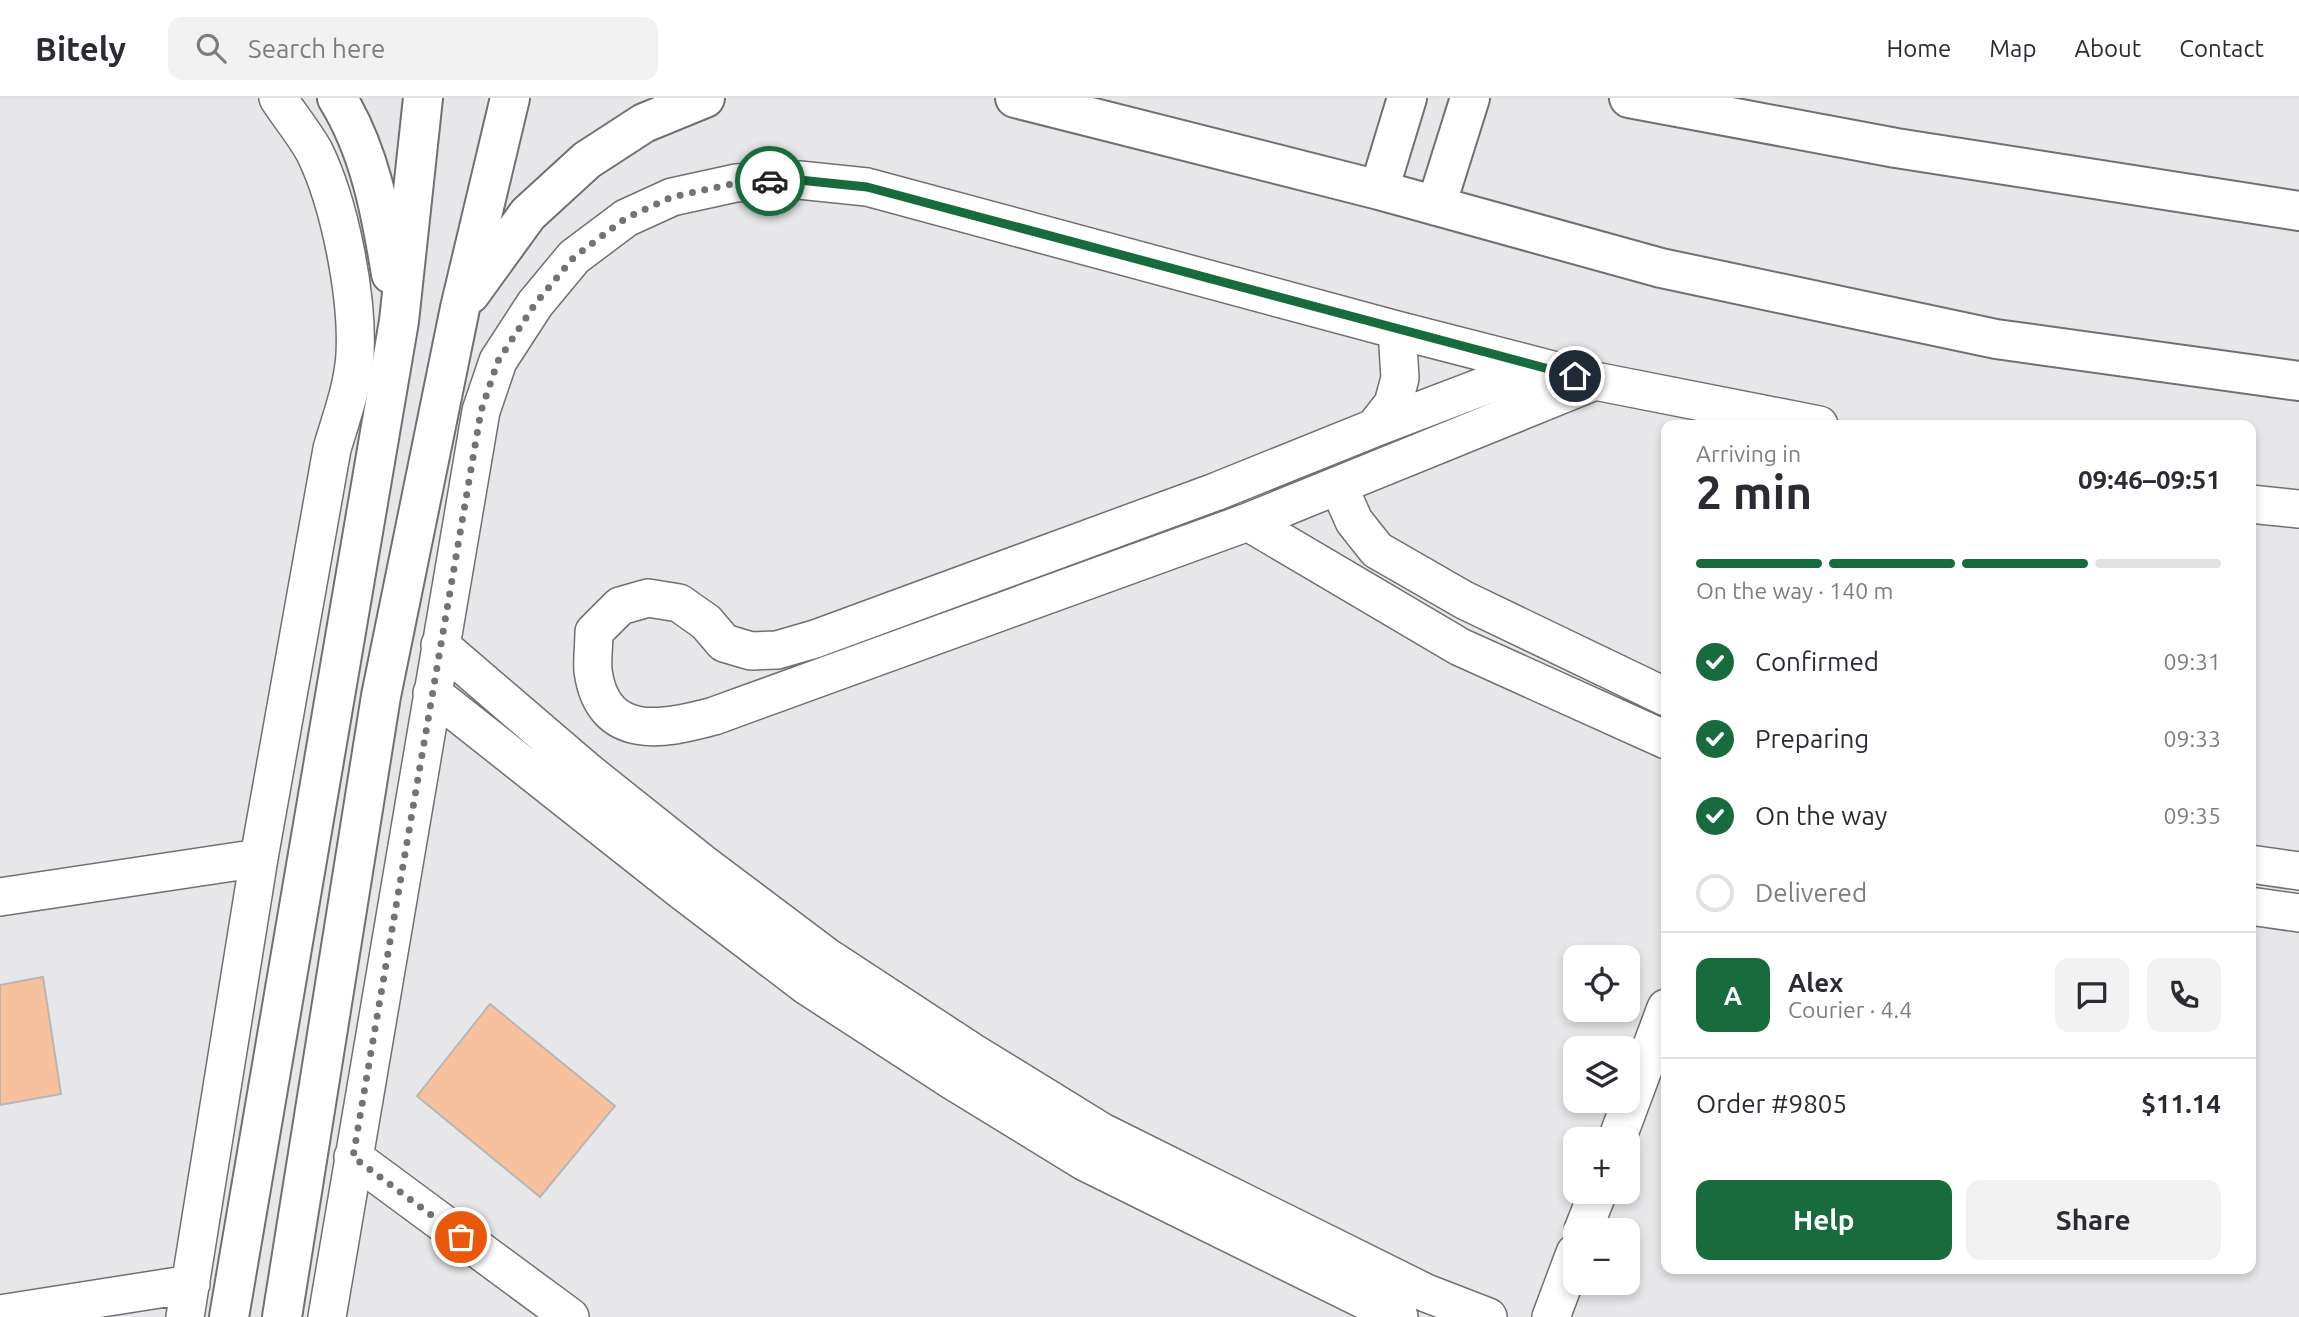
<!DOCTYPE html>
<html lang="en">
<head>
<meta charset="utf-8">
<style>
	:root { --surface:#fff; --page:#f2f2f3; --text:#2b2b33; --muted:#7c7c81; --line:#e1e1e2; --accent:#176b3d }
	body { margin:0; font-family:Ubuntu,sans-serif; background:var(--page); color:var(--text); height:100vh; display:flex; flex-direction:column; font-size:26px; white-space:nowrap }
	* { box-sizing:border-box; margin:0 }
	p { font-size:23px; color:var(--muted) }
	.icon { flex:none; width:38px; height:38px; fill:none; stroke:currentColor; stroke-width:2; stroke-linecap:round; stroke-linejoin:round }
	.map { position:relative; flex:1; overflow:hidden }
	.drawer { position:absolute; left:1661px; top:322px; width:595px; height:854px; display:flex; flex-direction:column; background:var(--surface); border-radius:14px; box-shadow:0 4px 10px #0003 }
	.drawer>* { flex:none }
	.fabs { position:absolute; left:1563px; top:847px; display:grid; gap:14px }
	.fabs a { display:grid; place-items:center; width:77px; height:77px; border-radius:14px; background:var(--surface); box-shadow:0 4px 10px #0003; font-size:35px }
	.pin { position:absolute; display:grid; place-items:center; width:60px; height:60px; color:#fff; margin:-30px; border:4px solid #fff; border-radius:50%; box-shadow:0 2px 7px #0007 }
	.courier { position:absolute; display:grid; place-items:center; width:70px; height:70px; margin:-35px; border:5px solid #176b3d; border-radius:50%; background:#fff; color:#222; box-shadow:0 2px 9px #0007 }
	.head em { font-style:normal; font-weight:600 }
	.head div { display:flex; flex-direction:column-reverse }
	.head { display:flex; align-items:center; justify-content:space-between; height:119px; padding:0 35px }
	h1 { font-size:46px; font-weight:600; line-height:52px }
	.bar { display:grid; grid-template-columns:repeat(4,1fr); gap:10px 7px; align-content:center; height:84px; padding:0 35px }
	.bar i { height:9px; border-radius:5px; background:var(--line) }
	.bar .current { background:var(--accent) }
	.bar p { grid-column:span 4 }
	.line { display:flex; align-items:center; gap:18px; padding:0 35px; border-top:2px solid var(--line) }
	.line div { flex:1 }
	.round { display:grid; place-items:center; flex:none; width:74px; height:74px; border-radius:14px; background:var(--page) }
	ol { padding:0 35px; list-style:none }
	li { display:flex; align-items:center; gap:21px; height:77px }
	li p { margin-inline-start:auto }
	li .icon { padding:7px; border-radius:50%; background:var(--accent); color:#fff; stroke-width:4 }
	li:last-child { color:var(--muted) }
	li i { width:38px; height:38px; border:4px solid var(--line); border-radius:50% }
	.button { display:flex; gap:14px; margin-top:auto; padding:14px 35px }
	.button a { flex:1; height:80px; border-radius:14px; background:var(--accent); color:#fff; font-size:28px; font-weight:600; line-height:80px; text-align:center }
	.button a+a { background:var(--page); color:var(--text) }
	header { display:flex; align-items:center; gap:42px; box-sizing:border-box; height:98px; padding:0 35px; background:var(--surface); border-bottom:2px solid var(--line) }
	header strong { font-size:33px }
	nav { display:flex; gap:38px; margin-inline-start:auto; font-size:24px }
	.search { width:490px; height:63px; background:var(--page); display:flex; align-items:center; gap:18px; box-sizing:border-box; padding:0 24px; border-radius:14px; color:var(--muted); font-size:26px }
	.map>svg:first-child { display:block }
</style>
</head>
<body>
<header>
<strong>Bitely</strong>
<div class="search"><svg class="icon" aria-label="search" viewBox="0 0 24 24"><circle cx="10" cy="10" r="6"/><path d="M15 15l6 6"/></svg>Search here</div>
<nav><a>Home</a><a>Map</a><a>About</a><a>Contact</a></nav>
</header>
<div class="map">
<svg width="2299" height="1219" viewBox="0 0 2299 1219">
	<rect width="100%" height="100%" fill="#e7e7e9"/>
	<!-- building -->
	<path fill="#f8c19d" stroke="#b8b6b5" stroke-width="2" d="M43 879 61 996 0 1007V887Z
		M490 906 615 1008 540 1099 417 998Z"/>
	<g fill="none" stroke-linecap="round" stroke-linejoin="round">
		<!-- minor casing -->
		<g stroke="#707072" stroke-width="40">
			<path id="minor" d="M1397 232 1400 280 1393 306 1374 330 1215 394 815 541 777 552 751 553 724 545 706 524 679 505 648 500 620 508 594 534C594 547 592 561 593 573 603 644 663 632 714 618L1248 424 1595 283 1819 327
				M1374 330 1534 269
				M1339 389 1354 423 1377 452 1464 502 1666 599
				M2250 406 2299 411
				M1248 424 1460 549 1666 642
				M440 547 588 674 702 765 827 859 972 954 1102 1034 1426 1195 1488 1219
				M432 595 681 792 807 888 953 983 1085 1064 1399 1219
				M2250 766 2299 773
				M0 799 259 760
				M2250 808 2299 815
				M1617 1041 1666 910
				M353 1059 570 1219
				M1583 1132 1598 1094
				M0 1216 191 1186
				M185 1219 259 760 332 351C341 320 353 289 355 257 358 199 340 105 314 53 304 35 289 17 278 0
				M327 1219 481 313 498 263 535 206 574 159 626 120 672 99 736 85 799 82 867 89 1397 232 1595 283
				M1551 1219 1575 1155"/>
		</g>
		<!-- secondary casing -->
		<g stroke="#707072" stroke-width="42">
			<path id="secondary" d="M337 0C370 53 381 115 391 176
				M1015 0 1379 92 1661 170 1996 241 2299 283
				M1629 0 1896 50 2299 113
				M1379 92 1407 0
				M1436 108 1470 0
				M470 196 528 116 587 62 644 25 705 0
				M229 1219 399 223 423 0
				M282 1219 381 598 460 210 510 0"/>
		</g>
		<!-- minor -->
		<use href="#minor" stroke="#fff" stroke-width="37"/>
		<!-- secondary -->
		<use href="#secondary" stroke="#fff" stroke-width="38"/>
	</g>
	<g fill="none" stroke-linecap="round" stroke-linejoin="round">
		<!-- done -->
		<path stroke="#737374" stroke-width="7" stroke-dasharray="0 12.6" d="M461 1139 353 1059 481 313 498 263 535 206 574 159 626 120 672 99 736 85 770 83"/>
		<!-- route -->
		<path stroke="#176b3d" stroke-width="9" d="M770 83 799 82 867 89 1575 278"/>
	</g>
</svg>
<div class="fabs">
<a><svg class="icon" aria-label="locate" viewBox="0 0 24 24"><circle cx="12" cy="12" r="6"/><path d="M12 2v4M12 18v4M2 12h4M18 12h4"/></svg></a>
<a><svg class="icon" aria-label="layers" viewBox="0 0 24 24"><path d="M12 4l9 5-9 5-9-5zM3 14l9 5 9-5"/></svg></a>
<a>+</a>
<a>−</a>
</div>
<div class="pin" style="left:461px;top:1139px;background:#ea580c"><svg class="icon" aria-label="bag" viewBox="0 0 24 24"><path d="M5 8h14l-1 12H6zM9 8a3 3 0 0 1 6 0"/></svg></div>
<div class="pin" style="left:1575px;top:278px;background:#1f2937"><svg class="icon" aria-label="home" viewBox="0 0 24 24"><path d="M3 11l9-7 9 7M6 9v11h12V9"/></svg></div>
<div class="courier" style="left:770px;top:83px"><svg class="icon" aria-label="car" viewBox="0 0 24 24"><path d="M5 17H2v-5l4-1 3-4h7l3 4 3 1v5h-3M9 17h6M6 11h13"/><circle cx="7" cy="17" r="2"/><circle cx="17" cy="17" r="2"/></svg></div>
<section class="drawer">
<div class="head"><div><h1>2 min</h1><p>Arriving in</p></div><em>09:46–09:51</em></div>
<div class="bar"><i class="current"></i><i class="current"></i><i class="current"></i><i></i><p>On the way · 140 m</p></div>
<ol>
<li><svg class="icon" aria-label="check" viewBox="0 0 24 24"><path d="M5 12l5 5 9-10"/></svg>Confirmed<p>09:31</p></li>
<li><svg class="icon" aria-label="check" viewBox="0 0 24 24"><path d="M5 12l5 5 9-10"/></svg>Preparing<p>09:33</p></li>
<li><svg class="icon" aria-label="check" viewBox="0 0 24 24"><path d="M5 12l5 5 9-10"/></svg>On the way<p>09:35</p></li>
<li><i></i>Delivered</li>
</ol>
<div class="line" style="height:126px"><b class="round" style="background:var(--accent);color:#fff">A</b><div><b>Alex</b><p>Courier · 4.4</p></div><a class="round"><svg class="icon" aria-label="chat" viewBox="0 0 24 24"><path d="M4 5h16v11H9l-5 4z"/></svg></a><a class="round"><svg class="icon" aria-label="phone" viewBox="0 0 24 24"><path d="M5 4h4l2 5-3 2q2 4 5 5l2-3 5 2v4C11 20 4 13 5 4z"/></svg></a></div>
<div class="line" style="height:91px"><div>Order #9805</div><b>$11.14</b></div>
<div class="button"><a>Help</a><a>Share</a></div>
</section>
</div>
</body>
</html>
